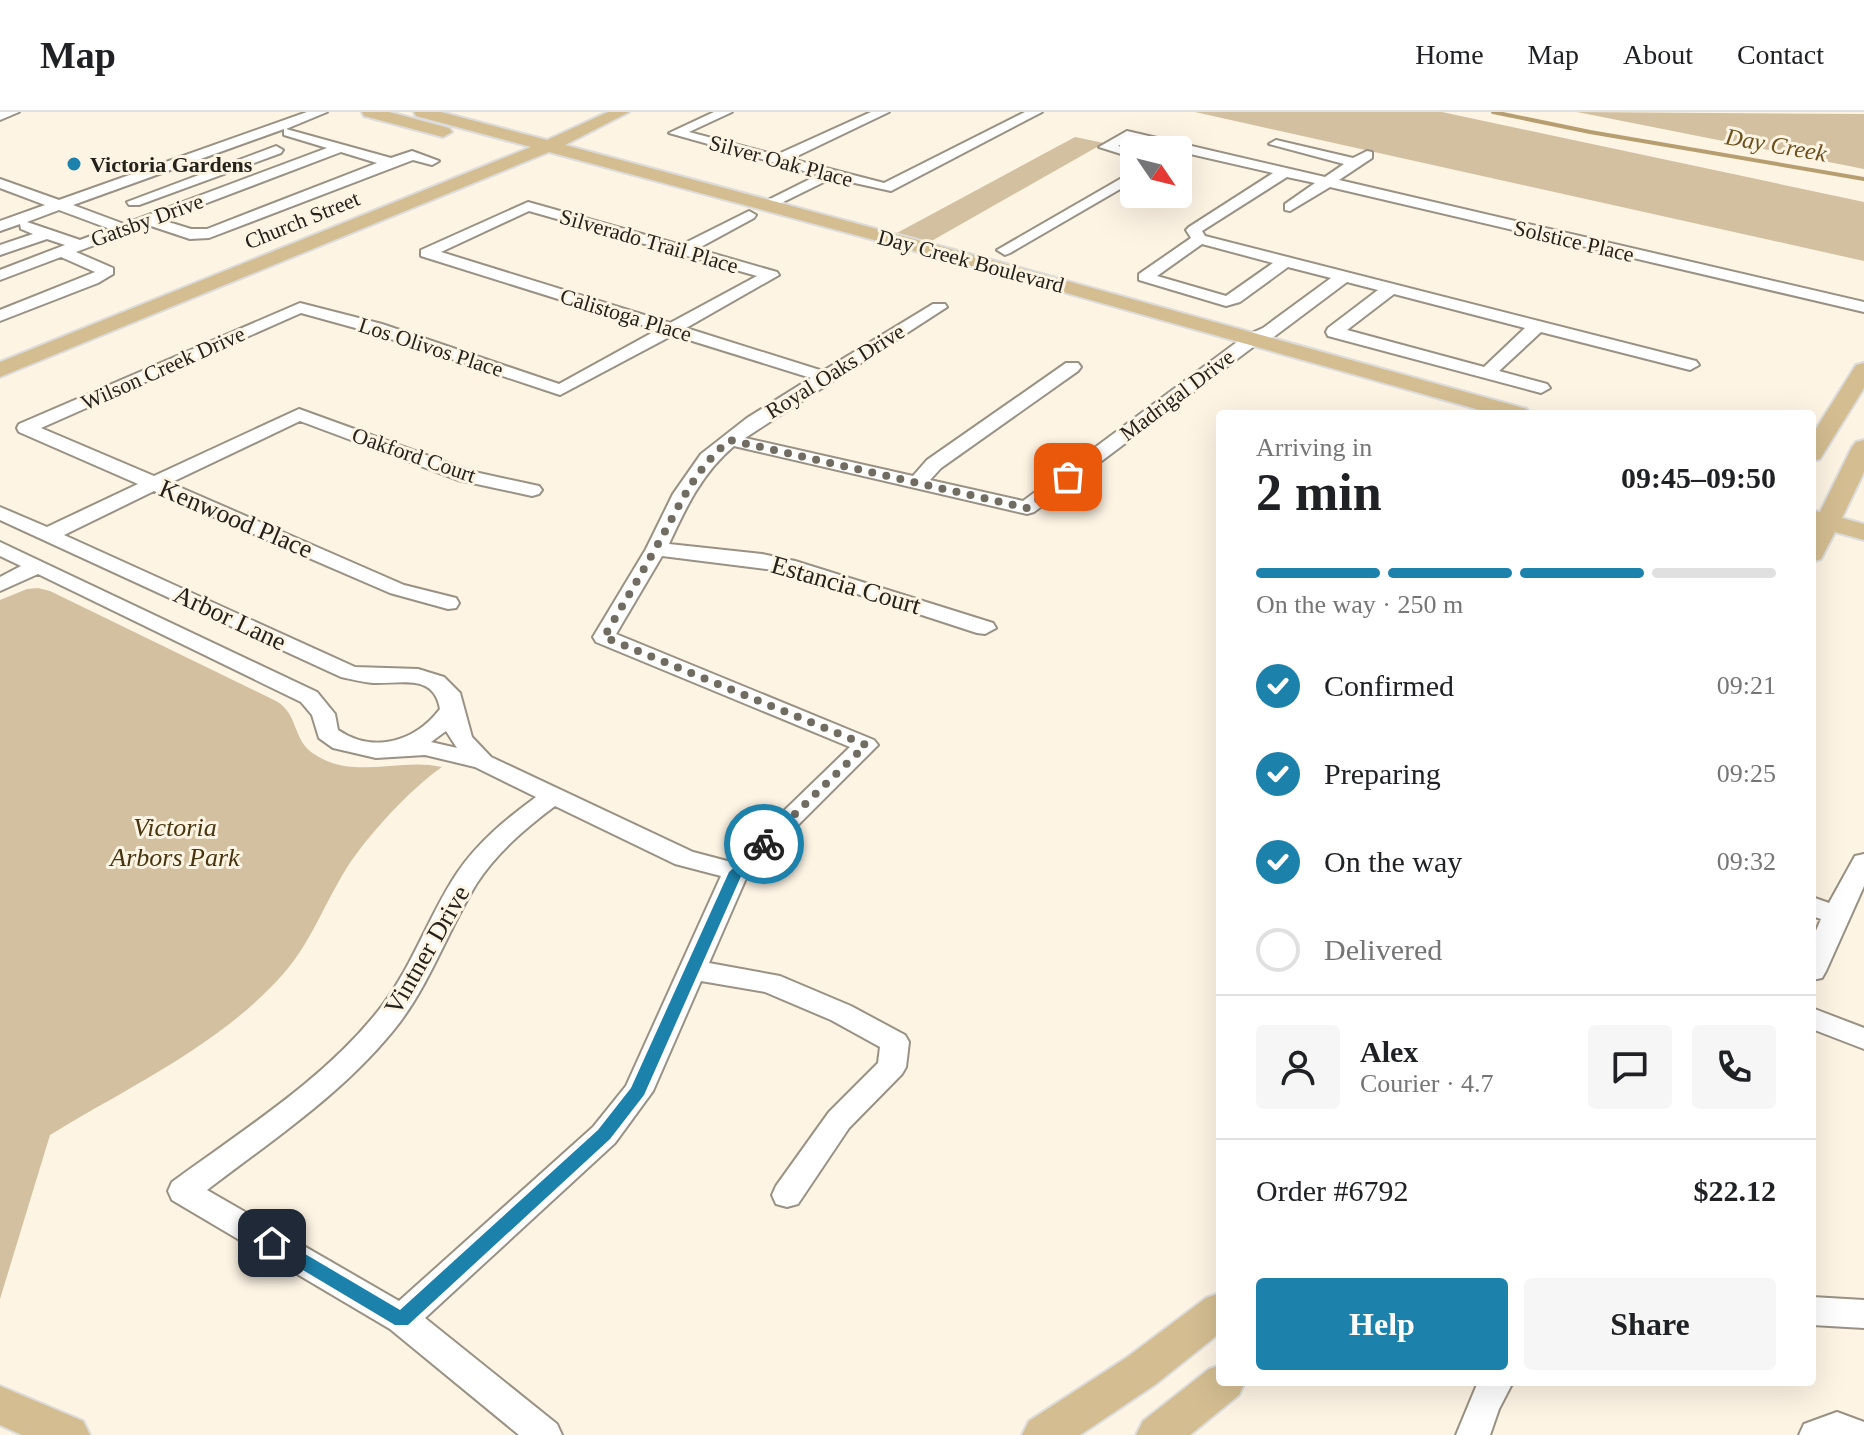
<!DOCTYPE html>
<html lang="en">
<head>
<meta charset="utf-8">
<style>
	:root { --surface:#fff; --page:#f6f6f6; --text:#202124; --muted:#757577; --line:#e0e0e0; --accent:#1c81ab }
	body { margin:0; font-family:"Times New Roman",serif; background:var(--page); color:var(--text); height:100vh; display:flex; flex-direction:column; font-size:30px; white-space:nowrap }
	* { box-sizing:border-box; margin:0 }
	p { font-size:26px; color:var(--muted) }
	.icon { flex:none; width:44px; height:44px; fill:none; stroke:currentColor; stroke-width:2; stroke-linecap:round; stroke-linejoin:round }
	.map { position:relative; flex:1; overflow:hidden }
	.drawer { position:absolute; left:1216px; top:298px; width:600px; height:976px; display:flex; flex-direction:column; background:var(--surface); border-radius:8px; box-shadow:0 8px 32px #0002 }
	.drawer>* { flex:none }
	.needle { width:52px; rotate:125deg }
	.buttons { position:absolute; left:1120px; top:24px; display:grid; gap:16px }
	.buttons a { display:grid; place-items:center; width:72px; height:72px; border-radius:8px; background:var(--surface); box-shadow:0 8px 32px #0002; font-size:40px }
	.pin { position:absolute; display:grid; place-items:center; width:68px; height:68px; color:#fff; margin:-34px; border-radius:16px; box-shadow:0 4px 12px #0006 }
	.courier { position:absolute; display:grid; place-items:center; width:80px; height:80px; margin:-40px; border:6px solid #1c81ab; border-radius:50%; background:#fff; color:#222; box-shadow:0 2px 10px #0007 }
	.head em { font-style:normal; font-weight:700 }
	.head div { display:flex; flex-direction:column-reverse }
	.head { display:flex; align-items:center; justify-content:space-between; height:136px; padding:0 40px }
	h1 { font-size:52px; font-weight:700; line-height:60px }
	.bar { display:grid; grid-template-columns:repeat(4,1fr); gap:12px 8px; align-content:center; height:96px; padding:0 40px }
	.bar i { height:10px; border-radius:6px; background:var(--line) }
	.bar .current { background:var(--accent) }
	.bar p { grid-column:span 4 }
	.line { display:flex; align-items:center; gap:20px; padding:0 40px; border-top:2px solid var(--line) }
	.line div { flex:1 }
	.round { display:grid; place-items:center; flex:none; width:84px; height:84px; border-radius:8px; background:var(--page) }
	ol { padding:0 40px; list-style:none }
	li { display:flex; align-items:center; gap:24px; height:88px }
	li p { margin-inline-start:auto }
	li .icon { padding:8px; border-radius:50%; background:var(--accent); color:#fff; stroke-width:4 }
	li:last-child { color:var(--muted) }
	li i { width:44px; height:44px; border:4px solid var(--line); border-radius:50% }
	.button { display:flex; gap:16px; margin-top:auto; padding:16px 40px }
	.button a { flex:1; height:92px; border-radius:8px; background:var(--accent); color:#fff; font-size:32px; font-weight:700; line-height:92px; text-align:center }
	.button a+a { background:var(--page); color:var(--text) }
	header { display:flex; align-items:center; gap:48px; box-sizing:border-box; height:112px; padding:0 40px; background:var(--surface); border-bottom:2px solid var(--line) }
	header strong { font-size:38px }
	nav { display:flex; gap:44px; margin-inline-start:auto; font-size:28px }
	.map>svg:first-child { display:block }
</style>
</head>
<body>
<header>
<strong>Map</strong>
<nav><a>Home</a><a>Map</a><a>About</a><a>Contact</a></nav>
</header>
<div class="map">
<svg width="1864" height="1323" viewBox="0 0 1864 1323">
	<rect width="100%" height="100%" fill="#fdf4e4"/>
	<!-- green -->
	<path fill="#d2c0a0" d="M1195 0H1442L1864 90V149Z
		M1577 0 1864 2V57Z
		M1075 25 1104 31 928 131 895 122Z
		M38 476 50 479 276 589C299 602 292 628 314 642 354 669 399 645 442 655 413 675 378 713 357 741 329 778 315 826 284 861 222 932 130 974 50 1023L0 1187V488L27 477Z"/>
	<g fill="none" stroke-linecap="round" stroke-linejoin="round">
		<!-- stream -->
		<path stroke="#b79e70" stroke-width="4" d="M1493 0 1590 20 1864 67"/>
		<!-- minor casing -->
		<g stroke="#999183" stroke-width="4">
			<path id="minor" d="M0 0H19L0 8Z
				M307 0H327L286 17 391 46 412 39 439 49 432 53 413 48 209 126 190 127 148 113 76 140 113 156V162L98 171 0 209V198L95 160 61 145 0 168V158L65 133 47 127 0 143V133L33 122 21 117 20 112 0 119V109L45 93 0 76V67L59 88ZM284 17V23L327 36 124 112 73 93ZM341 40 377 51 207 117H191L162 108ZM59 98 110 117 80 128 27 110Z
				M714 0H732L689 20 776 43 871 0H889L791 47 884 71 1025 0H1042L891 79 832 66 767 98 762 97V91L818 63 669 21Z
				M1127 19 1325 65 1344 52 1269 32 1276 28 1353 46 1367 39 1372 40V46L1339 68 1864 190V200L1330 75 1290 99 1285 98V92L1315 71 1287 65 1202 119 1205 124 1696 249 1699 253 1690 258 1541 220 1499 259 1547 272 1550 276 1541 281 1328 224 1326 220 1328 216 1378 178 1347 170 1275 224 1257 232 1034 400 1027 402 734 334C702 361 686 395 669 432L762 442 795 449 993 511 996 516 985 522 977 521 790 460 662 444 616 522 874 628 878 633 747 764 709 851 780 864 851 894 905 923 909 930 906 955 902 962 849 1016 798 1092 787 1095 776 1092 772 1083 776 1074 829 1000 878 951 880 935 831 908 765 880 701 869 653 979 615 1031 425 1206 557 1312 562 1323H519L390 1217 172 1088 168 1079 172 1070C244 1017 327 966 382 894 413 853 429 803 457 761 478 730 506 707 536 685L475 655 425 643 376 646 333 636 319 626 312 603 301 590 38 462 0 479V465L21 454 0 444V430L317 580 335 602 338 618C373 642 415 630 440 597 434 561 401 572 373 571 362 570 351 567 341 565L0 408V395L47 415 138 372 19 320 17 316 19 312 300 191 382 212 559 272 657 218 421 144V138L528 90 681 133 749 99 756 103 754 106 697 137 777 160 779 163 686 216 823 259 933 192H945L947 195 745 326 913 364 927 348 1066 251H1078L1081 255 1078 259 941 356 930 368 1023 389 1245 224 1263 216 1331 166 1288 155 1240 190 1226 194 1139 168V162L1191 126 1186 118 1189 115 1273 61 1129 28 1118 34 1135 38 1134 46 1099 35ZM529 99 757 164 670 211 441 140ZM1202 132 1273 151 1226 184 1157 164ZM1394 182 1525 216 1484 255 1347 218ZM301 201 370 220 560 283 673 223 811 266 747 306 701 342 673 382 646 437 593 525 596 530 850 635 731 750 693 740 491 645 472 625 460 581 444 565 418 557 355 555 64 423 154 379 390 481 448 497 456 496 459 491 456 486 404 473 170 371 300 309 458 368 532 384 539 382 542 378 539 374 470 359 299 297 154 364 41 316ZM446 619 457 636 431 630ZM555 694 675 752 721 764 626 974 593 1015 399 1189 207 1078C274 1027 348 978 400 910 432 867 449 816 477 771 497 740 526 716 555 694Z
				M276 34 283 38 281 41 139 93H129L127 90Z
				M1134 59V69L1010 141 1005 143 997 138Z
				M1864 742V774L1826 859 1822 866 1812 868V828L1821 807 1812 804V785L1829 791 1855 744Z
				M1812 896 1864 916V937L1812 917Z
				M1812 1185 1864 1188V1216L1812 1213Z
				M1478 1270H1513L1499 1297 1490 1323H1456Z
				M1837 1300 1864 1310V1323H1799L1804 1312Z"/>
		</g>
		<!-- major casing -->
		<g stroke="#dcdcdb" stroke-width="4">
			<path id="major" d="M362 0H389L449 16 452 20 443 25 364 4Z
				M414 0H441L547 28 608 0H629L565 33 999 150 1527 297 1530 302H1494L985 158 549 40 0 265V250L531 35 416 4Z
				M1864 251V276L1820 347 1812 349V323L1856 253Z
				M1864 328V360L1842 406 1864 412V428L1835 420 1821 447 1812 450V398L1820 400 1852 335 1856 330Z
				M1220 1181V1221L1156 1272 1080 1323H1022L1029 1309 1126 1246 1206 1186Z
				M1220 1253V1270H1245L1239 1283 1190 1323H1136L1143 1309 1209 1257Z
				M0 1274 83 1309 90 1323H22L0 1313Z"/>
		</g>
		<!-- minor -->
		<use href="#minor" fill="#fff" fill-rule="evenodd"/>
		<!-- major -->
		<use href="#major" fill="#d4bd91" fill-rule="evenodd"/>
	</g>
	<!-- route -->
	<path fill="#1c81ab" d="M764 728 771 732 742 762 644 983 610 1027 408 1213H395L266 1136 263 1131 266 1126H278L400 1198 598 1018 631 976 729 760Z"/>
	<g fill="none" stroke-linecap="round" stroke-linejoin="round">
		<!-- done -->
		<path stroke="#716c62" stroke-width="8" stroke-dasharray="0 14.4" d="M764 732 866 633 604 525C621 496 638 468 654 439 678 398 692 359 730 328L1027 396 1068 365"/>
	</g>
	<!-- markers -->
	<circle fill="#1c81ab" stroke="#fdf4e4" stroke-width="3" cx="74" cy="52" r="8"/>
	<g text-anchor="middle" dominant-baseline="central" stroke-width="6" stroke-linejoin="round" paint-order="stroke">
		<!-- far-street labels -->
		<g font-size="22" fill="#25221c" stroke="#fdf4e4">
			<text transform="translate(781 49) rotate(15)">Silver Oak Place</text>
			<text transform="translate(147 108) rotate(-20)">Gatsby Drive</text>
			<text transform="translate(302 108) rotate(-22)">Church Street</text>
			<text transform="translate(649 129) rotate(16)">Silverado Trail Place</text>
			<text transform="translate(1574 129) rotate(13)">Solstice Place</text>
			<text transform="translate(971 149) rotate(15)">Day Creek Boulevard</text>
			<text transform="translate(626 203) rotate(17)">Calistoga Place</text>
			<text transform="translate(431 235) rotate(18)">Los Olivos Place</text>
			<text transform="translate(163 256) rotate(-24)">Wilson Creek Drive</text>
			<text transform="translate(835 259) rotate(-32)">Royal Oaks Drive</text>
			<text transform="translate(1177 283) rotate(-37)">Madrigal Drive</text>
			<text transform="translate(414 343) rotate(19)">Oakford Court</text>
		</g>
		<!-- far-poi labels -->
		<g font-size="22" font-weight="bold" fill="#25221c" stroke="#fdf4e4" text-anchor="start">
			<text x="90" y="52">Victoria Gardens</text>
		</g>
		<!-- far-water labels -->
		<g font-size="24" font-style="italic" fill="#6b5019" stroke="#fdf4e4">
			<text transform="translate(1776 33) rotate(10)">Day Creek</text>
		</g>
		<!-- street labels -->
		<g font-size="26" fill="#25221c" stroke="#fdf4e4">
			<text transform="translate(236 407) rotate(23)">Kenwood Place</text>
			<text transform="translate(846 473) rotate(16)">Estancia Court</text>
			<text transform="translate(230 506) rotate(25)">Arbor Lane</text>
			<text transform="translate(427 838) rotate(-60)">Vintner Drive</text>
		</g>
		<!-- park labels -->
		<g font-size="26" font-style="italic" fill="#48350f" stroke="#fdf4e4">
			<text x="175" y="715">Victoria<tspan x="175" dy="30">Arbors Park</tspan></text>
		</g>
	</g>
</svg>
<div class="buttons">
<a><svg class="needle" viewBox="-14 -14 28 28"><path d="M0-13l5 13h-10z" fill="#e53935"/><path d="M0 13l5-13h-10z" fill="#757577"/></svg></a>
</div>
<div class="pin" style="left:1068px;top:365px;background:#ea580c"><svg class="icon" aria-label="bag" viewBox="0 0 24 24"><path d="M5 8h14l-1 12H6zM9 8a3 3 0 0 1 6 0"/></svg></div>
<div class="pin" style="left:272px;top:1131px;background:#1f2937"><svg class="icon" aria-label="home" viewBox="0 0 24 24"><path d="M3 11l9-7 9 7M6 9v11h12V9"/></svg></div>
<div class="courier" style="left:764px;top:732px"><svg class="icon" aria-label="bike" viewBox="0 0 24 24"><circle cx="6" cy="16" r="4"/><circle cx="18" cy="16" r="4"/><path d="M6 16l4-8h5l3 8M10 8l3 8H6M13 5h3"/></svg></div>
<section class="drawer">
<div class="head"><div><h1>2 min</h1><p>Arriving in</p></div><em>09:45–09:50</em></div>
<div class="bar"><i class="current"></i><i class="current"></i><i class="current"></i><i></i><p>On the way · 250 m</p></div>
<ol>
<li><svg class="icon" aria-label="check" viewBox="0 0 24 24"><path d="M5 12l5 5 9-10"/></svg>Confirmed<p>09:21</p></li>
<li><svg class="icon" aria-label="check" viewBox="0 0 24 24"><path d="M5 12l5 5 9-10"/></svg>Preparing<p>09:25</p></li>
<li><svg class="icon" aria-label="check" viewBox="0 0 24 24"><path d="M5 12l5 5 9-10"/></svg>On the way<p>09:32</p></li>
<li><i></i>Delivered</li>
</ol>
<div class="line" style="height:144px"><a class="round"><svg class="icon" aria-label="person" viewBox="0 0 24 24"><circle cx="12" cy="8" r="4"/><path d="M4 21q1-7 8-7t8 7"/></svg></a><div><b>Alex</b><p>Courier · 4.7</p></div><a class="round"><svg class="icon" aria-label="chat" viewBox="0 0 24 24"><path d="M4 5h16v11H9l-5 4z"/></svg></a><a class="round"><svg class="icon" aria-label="phone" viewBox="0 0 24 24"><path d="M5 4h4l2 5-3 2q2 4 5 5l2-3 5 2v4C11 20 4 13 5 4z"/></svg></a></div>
<div class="line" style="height:104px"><div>Order #6792</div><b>$22.12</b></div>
<div class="button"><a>Help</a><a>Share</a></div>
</section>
</div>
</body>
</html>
